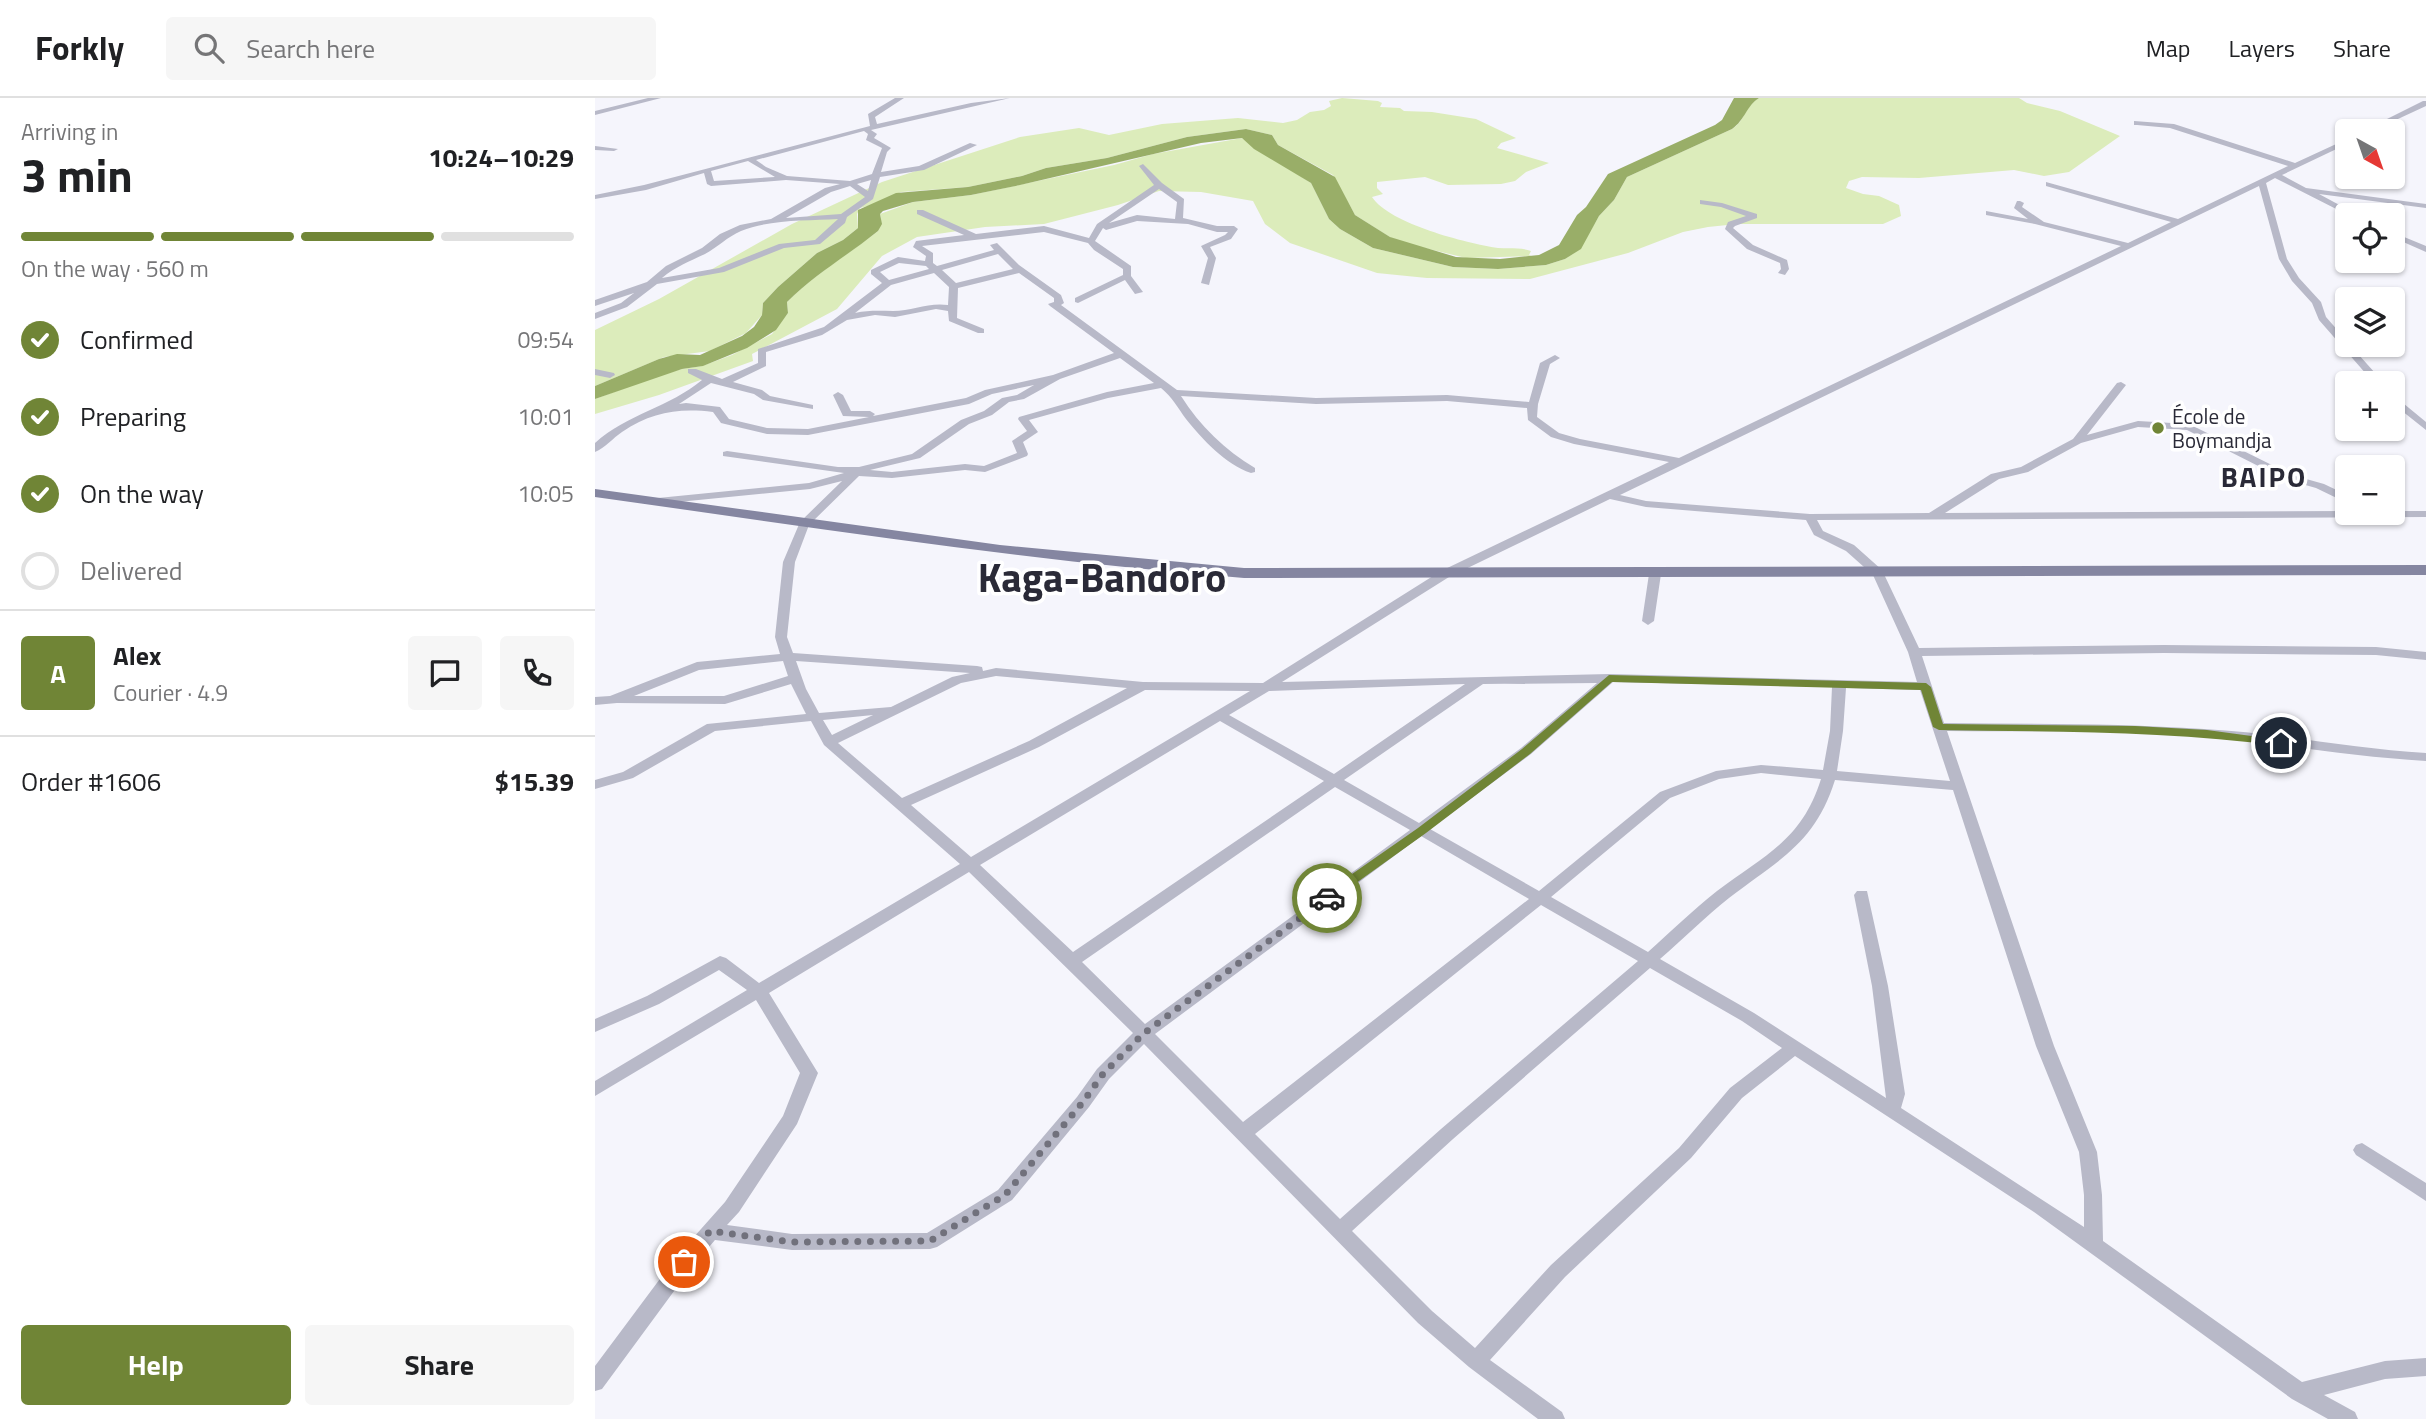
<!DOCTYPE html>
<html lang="en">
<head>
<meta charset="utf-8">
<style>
	:root { --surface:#fff; --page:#f6f6f6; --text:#202124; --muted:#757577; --line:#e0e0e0; --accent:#708536 }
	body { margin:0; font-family:"Titillium Web",sans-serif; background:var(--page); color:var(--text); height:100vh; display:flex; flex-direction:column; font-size:26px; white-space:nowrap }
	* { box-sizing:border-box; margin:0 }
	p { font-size:23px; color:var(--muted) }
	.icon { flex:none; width:38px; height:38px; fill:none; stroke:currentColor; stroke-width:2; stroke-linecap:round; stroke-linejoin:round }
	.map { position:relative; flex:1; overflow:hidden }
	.drawer { display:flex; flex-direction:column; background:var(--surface); width:595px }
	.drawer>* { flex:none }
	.needle { width:46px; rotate:140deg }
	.buttons { position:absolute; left:1740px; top:21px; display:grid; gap:14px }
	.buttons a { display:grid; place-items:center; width:70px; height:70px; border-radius:7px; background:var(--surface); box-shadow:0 2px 5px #0004; font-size:35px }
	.pin { position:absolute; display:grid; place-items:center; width:60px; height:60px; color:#fff; margin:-30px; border:4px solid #fff; border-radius:50%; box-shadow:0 2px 7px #0007 }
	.courier { position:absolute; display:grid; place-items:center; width:70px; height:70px; margin:-35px; border:5px solid #708536; border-radius:50%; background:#fff; color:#222; box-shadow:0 2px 9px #0007 }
	.headline em { font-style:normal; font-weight:700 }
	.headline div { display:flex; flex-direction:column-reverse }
	.headline { display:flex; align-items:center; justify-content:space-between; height:119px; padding:0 21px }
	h1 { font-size:46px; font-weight:700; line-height:52px }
	.bar { display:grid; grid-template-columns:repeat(4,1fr); gap:10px 7px; align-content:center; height:84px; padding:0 21px }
	.bar i { height:9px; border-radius:5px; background:var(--line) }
	.bar .on { background:var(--accent) }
	.bar p { grid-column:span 4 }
	.line { display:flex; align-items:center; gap:18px; padding:0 21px; border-top:2px solid var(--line) }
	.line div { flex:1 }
	.round { display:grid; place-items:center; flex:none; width:74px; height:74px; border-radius:7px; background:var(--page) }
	ol { padding:0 21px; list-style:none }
	li { display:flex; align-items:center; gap:21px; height:77px }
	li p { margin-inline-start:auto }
	li .icon { padding:7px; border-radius:50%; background:var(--accent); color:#fff; stroke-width:4 }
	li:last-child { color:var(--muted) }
	li i { width:38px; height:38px; border:4px solid var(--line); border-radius:50% }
	.action { display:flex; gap:14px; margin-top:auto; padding:14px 21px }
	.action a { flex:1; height:80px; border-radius:7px; background:var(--accent); color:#fff; font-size:28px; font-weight:700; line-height:80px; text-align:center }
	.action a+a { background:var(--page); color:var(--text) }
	header { display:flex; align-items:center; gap:42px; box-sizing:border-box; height:98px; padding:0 35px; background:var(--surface); border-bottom:2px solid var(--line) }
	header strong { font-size:33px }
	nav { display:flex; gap:38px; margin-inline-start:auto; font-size:24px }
	.search { width:490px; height:63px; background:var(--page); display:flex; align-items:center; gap:18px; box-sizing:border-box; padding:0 24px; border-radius:7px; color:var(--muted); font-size:26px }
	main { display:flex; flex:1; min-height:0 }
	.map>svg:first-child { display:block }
</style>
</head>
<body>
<header>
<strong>Forkly</strong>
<div class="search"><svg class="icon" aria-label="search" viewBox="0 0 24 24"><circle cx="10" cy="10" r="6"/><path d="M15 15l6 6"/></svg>Search here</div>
<nav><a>Map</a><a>Layers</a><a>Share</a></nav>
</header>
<main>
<section class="drawer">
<div class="headline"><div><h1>3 min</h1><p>Arriving in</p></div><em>10:24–10:29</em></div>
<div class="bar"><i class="on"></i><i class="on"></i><i class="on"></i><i></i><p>On the way · 560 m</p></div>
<ol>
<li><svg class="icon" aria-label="check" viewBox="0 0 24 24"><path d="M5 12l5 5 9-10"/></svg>Confirmed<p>09:54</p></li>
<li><svg class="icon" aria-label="check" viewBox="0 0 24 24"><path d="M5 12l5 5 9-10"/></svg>Preparing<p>10:01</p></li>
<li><svg class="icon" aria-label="check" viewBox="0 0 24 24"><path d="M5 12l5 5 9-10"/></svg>On the way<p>10:05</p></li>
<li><i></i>Delivered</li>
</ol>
<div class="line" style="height:126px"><b class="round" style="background:var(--accent);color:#fff">A</b><div><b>Alex</b><p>Courier · 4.9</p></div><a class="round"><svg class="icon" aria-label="chat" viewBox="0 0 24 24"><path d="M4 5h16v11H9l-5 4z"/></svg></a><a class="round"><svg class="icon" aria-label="phone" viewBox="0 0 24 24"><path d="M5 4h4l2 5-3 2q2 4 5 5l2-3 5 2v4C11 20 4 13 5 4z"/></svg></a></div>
<div class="line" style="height:91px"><div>Order #1606</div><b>$15.39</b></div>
<div class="action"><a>Help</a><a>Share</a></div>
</section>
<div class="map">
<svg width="1831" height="1321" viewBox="0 0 1831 1321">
	<rect width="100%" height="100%" fill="#f5f5fc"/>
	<!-- green -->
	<path fill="#dcecbb" d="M747 0 783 3 787 5 785 9 805 10 809 13 837 14 881 21 921 40 906 45 902 50 954 65 931 74 920 83 906 86 853 87 830 79 782 84V90L788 96 777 99C795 126 871 145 903 150 914 151 925 149 936 153L934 157 936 158 871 160 801 143 760 117 738 77 683 47 677 37 651 31 592 39 512 60 451 70 427 78 373 89 306 94 284 105 265 110 262 116 263 130 248 142 222 155 183 189 168 205 167 217 151 235 115 253 69 259 0 288V232L64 201 197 126 287 84 425 39 484 30 514 37 567 26 643 20 688 25 702 22 715 14 729 12 736 8 734 3Z
		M1164 0H1424L1432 5 1465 13 1525 38 1474 74 1449 78 1419 72 1324 80 1267 79 1254 83 1251 90 1268 96 1284 98 1304 107 1306 118 1288 126H1142L1113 129 1088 134 1033 155 935 181 832 180 782 175 695 145 670 126 658 103 606 94 564 93 523 107 449 126 390 129 322 139 287 158 242 211 157 256 158 263 64 297 0 316V301L65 277 87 271 107 268 137 257 177 236 193 215 192 204C220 176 252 157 283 133L286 122 285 116 318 104 376 97 519 67 558 56 647 40 716 85 734 121 745 131 778 150 858 169 903 171 951 167 970 161 985 151 1004 118 1019 102 1032 79 1137 31C1150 23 1150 8 1164 0Z"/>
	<!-- water -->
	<path fill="#99ae68" d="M1139 0H1164C1152 7 1150 22 1137 31L1032 79 1019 102 1004 118 986 151 970 161 951 167 903 171 858 169 778 150 745 131 734 121 716 85 659 51 647 40 606 45 425 87 376 97 318 104 288 113 285 116 287 126 283 133C252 158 220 176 192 204L193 215 181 232 152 250 108 268 87 271 0 301V288L64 261 82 256 105 257 147 238 159 229 167 217 168 205 183 189 222 155 248 142 263 130V112L301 95 373 89 427 78 451 70 512 60 592 39 651 31 677 37 683 47 740 79 760 117 795 139 861 159 905 161 944 157 964 147 982 117 991 109 1013 76 1120 27 1127 22Z"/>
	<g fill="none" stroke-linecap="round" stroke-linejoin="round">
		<!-- minor -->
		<path fill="#b8b9c8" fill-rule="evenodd" d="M53 0H66L0 17V13Z
			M300 0H309L280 19 282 26 376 5 415 0 276 32 282 36 279 40 296 50 292 54 286 74 324 68 375 45 382 47 329 72 285 79 278 101 252 119 250 125 225 146 189 150 129 174 62 186 32 209 0 221V215L26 205 39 195 0 208V202L52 184 71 168 107 150 125 136 145 127 176 121 230 90 245 86 191 82 116 88 112 86 109 75 51 92 0 101V97L49 87 275 28 273 16ZM269 33 273 36 271 42 287 50 277 76 255 83 192 78 171 69 161 62ZM153 63 180 79 119 83 116 73ZM276 82 273 93 262 86ZM255 88 270 99 246 116 191 120 236 94ZM243 121 220 142 184 146 124 170 67 180C80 169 95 163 110 156 123 149 132 139 146 133 175 121 213 123 243 121Z
			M1828 3H1831V8L1777 33H1768Z
			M1539 23 1579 26 1700 65 1752 41V46L1687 77 1711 90 1831 106V110L1724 96 1763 117H1753L1680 80 1671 85 1692 161 1704 180 1726 204 1731 219 1752 243V247H1755L1789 285H1779L1724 222 1717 205 1697 183 1684 161 1664 88 1025 397 1051 403 1215 416 1334 415 1396 376 1426 369 1478 341 1522 285 1526 284 1531 287 1492 337 1543 323 1594 326 1697 377 1729 386 1752 397V405L1721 390 1689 381 1592 332 1543 329 1486 345 1433 374 1404 381 1350 415 1752 413V415H1797V413H1831V419L1222 422 1228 433 1259 447 1287 472 1324 550 1569 547 1781 549 1831 554V562L1781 557 1569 555 1327 558 1349 625C1436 626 1523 625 1609 631 1684 635 1757 651 1831 655V663C1758 659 1686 646 1614 639 1527 631 1439 634 1352 633L1459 948 1502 1054 1507 1097 1508 1143 1707 1284 1790 1263 1831 1260V1278L1790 1281 1729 1297 1760 1314 1763 1321H1733L1697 1301 1439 1114 1200 958 1147 1000 1096 1060 970 1179 895 1262 967 1314 970 1321H943L874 1269 823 1225 549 946 514 981 494 1009 417 1102 342 1149 335 1151 197 1152 120 1142 96 1170 7 1291 0 1293V1268L82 1158 130 1104 188 1018 205 975 161 902 0 998V983L152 892 124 872 64 906 0 934V921L52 898 125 858 131 860 164 885 365 766 229 647 216 623 120 633 38 680 0 691V682L28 674 112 626 211 616 196 586 130 606 22 605 0 607V599L15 598 102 564 185 556 180 539 188 464 205 424 247 383 215 391 63 406 57 403 63 400 214 385 249 375 128 358V354L132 353 243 369H264L317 356 366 322 389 313 407 300 422 297 439 287 397 296 374 306 213 337 172 336 130 326 126 325 118 314C83 310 57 314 27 334 18 340 10 350 0 354V345C32 316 75 309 107 282L93 275V271H101L127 281 163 265V251L229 229 287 185 276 176V172L303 159 330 163 331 158 318 149 321 143 369 137 322 116V112H328L381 136 449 128 494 140 502 126 559 87 544 68 548 66 567 85 589 101 588 120 622 128H639L643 131 636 141 615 149 621 160 614 187 606 185 613 160 606 148 630 137 633 134H622L593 126 542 123 511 132 508 130 500 143 536 168V178L548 194 540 196 530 182 483 205 480 204V200L528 177V171L499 152 493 145 449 134 327 148 338 155V165L342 168 399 152 395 147 402 145 424 167 466 197 469 205 466 207 582 292 721 300 852 297 934 304 945 265 960 257 965 260 955 266 943 306 942 319 964 335 985 341 1084 360 1526 148 1440 126 1391 117V113L1433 121 1419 110 1422 103H1425L1429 105 1427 109 1449 124 1533 145 1576 124 1451 88V84L1583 121 1693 68 1575 30 1542 27H1539ZM564 91 582 104 580 121 542 117 514 125ZM403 156 418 171 361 185 347 172ZM304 165 331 168 334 171 294 182 285 174ZM339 175 354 189 353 207C334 204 317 213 298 213 285 213 274 212 260 215L296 187ZM424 175 459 200V204L453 206 455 208 519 255 458 277 390 292 371 300 278 318 280 316 275 313H256L248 297 243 294 238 297 248 318 274 319 213 331 172 330 134 321 125 309 91 305 84 306 116 285 159 296 168 302 218 311V307L175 298 167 292 138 284 171 268V254L227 237 252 222 280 217 300 219 341 211 353 213 354 223 383 235H389V231L362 220 363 190ZM525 260 559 285 512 294 424 319 423 321 432 333 417 343 422 355 389 368 370 366 297 374 275 372 325 360 374 326 397 317 414 304 429 301 465 281ZM566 290C577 299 583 310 591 321 608 342 630 366 656 375L660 374V370C630 352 605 328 586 298L721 306 852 303 932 310 933 322 956 339 979 346 1074 364 846 473 668 585 548 584 401 570 388 573 387 569 382 568 198 555 192 539 200 464 214 427 264 378 297 380 370 372 390 374 432 358 433 356 428 344 443 334 434 322 513 300ZM1015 401 1051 409 1211 422 1219 437 1251 453 1278 477 1313 554 1322 584 1015 576 687 584 854 479ZM188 563 193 578 129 598H39L104 572ZM201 563 375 575 357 579 296 609 224 615 211 591ZM401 578 532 590 434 643 307 700 243 645 366 585ZM1018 584 1237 589 1235 633 1228 672 1166 667 1121 673 1065 694 944 793 835 731 936 656ZM1002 585 926 650 824 725 749 682 888 586ZM870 586 739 676 634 617 674 593ZM1251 590 1325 592 1355 683 1242 673 1248 633ZM550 592 655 593 376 759 316 707 444 649ZM278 617 237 637 228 622ZM625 623 729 683 478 854 385 767ZM1166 675 1226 681C1207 742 1170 757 1122 793 1098 812 1075 834 1053 854L956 799 1075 700 1124 681ZM1240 682 1358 692 1441 948 1484 1054 1489 1097V1129L1306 1010 1310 996 1293 888 1272 793H1262L1259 797 1277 888 1291 1000 1159 915 1065 861C1088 841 1110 819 1134 800 1183 762 1220 746 1240 682ZM740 689 815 732 550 926 487 864ZM826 738 934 801 648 1024 560 936ZM374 774 538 935 502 971 482 999 403 1092 332 1135 197 1136 132 1127 144 1114 202 1026 223 975 174 895ZM946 807 1043 863 846 1031 745 1121 660 1036ZM1055 870 1147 923 1187 950 1135 990 1084 1050 956 1167 880 1250 837 1213 757 1133 858 1041Z
			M0 48 23 51 19 53 0 52Z
			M1105 102 1127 105 1162 116V120L1140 128 1138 130 1158 147 1192 162 1194 171 1190 177 1183 175 1186 171 1185 165 1152 151 1130 131 1133 124 1151 118 1126 109 1105 106Z
			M1797 134 1831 148V154L1797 139Z
			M0 271 19 275 20 277 15 280 0 277Z
			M1797 296 1831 324V332L1797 305Z
			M1060 472 1066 476 1059 523 1053 527 1047 523 1054 476Z
			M1767 1045 1831 1085V1103L1761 1057 1758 1052 1761 1047Z"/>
		<!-- major -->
		<path fill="#8586a1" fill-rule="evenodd" d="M0 391 405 447 649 470 1831 467V477L649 480C431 463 216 429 0 399Z"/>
	</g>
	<!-- route -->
	<path fill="#708536" d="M1014 577 1331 585 1336 589 1348 626 1540 628 1612 632 1686 642 1692 645 1686 648C1573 633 1459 634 1344 632L1338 629 1326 592 1017 584 935 656 831 735 736 803H727V797L823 730 927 651Z"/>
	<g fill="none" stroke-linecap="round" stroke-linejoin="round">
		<!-- done -->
		<path stroke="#71717c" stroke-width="7" stroke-dasharray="0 12.6" d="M89 1164 115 1133 197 1144 335 1143 410 1097 488 1004 508 976 548 936 732 800"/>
	</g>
	<!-- markers -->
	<circle fill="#708536" stroke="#fff" stroke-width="2.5" cx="1563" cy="330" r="7"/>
	<g text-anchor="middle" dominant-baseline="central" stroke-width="7" stroke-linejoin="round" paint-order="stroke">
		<!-- far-poi labels -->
		<g font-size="21" fill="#2a2a37" stroke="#fff" text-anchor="start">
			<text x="1577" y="318">École de<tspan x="1577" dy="24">Boymandja</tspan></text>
		</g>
		<!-- far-district labels -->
		<g font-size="28" font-weight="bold" letter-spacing="2" fill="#2a2a37" stroke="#fff">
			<text x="1669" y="378">BAIPO</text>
		</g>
		<!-- town labels -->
		<g font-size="40" font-weight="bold" fill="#2a2a37" stroke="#fff">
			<text x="507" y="479">Kaga-Bandoro</text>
		</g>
	</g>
</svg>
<div class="buttons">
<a><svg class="needle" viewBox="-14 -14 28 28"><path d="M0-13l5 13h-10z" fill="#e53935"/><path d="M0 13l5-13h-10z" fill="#757577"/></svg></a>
<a><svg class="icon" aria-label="locate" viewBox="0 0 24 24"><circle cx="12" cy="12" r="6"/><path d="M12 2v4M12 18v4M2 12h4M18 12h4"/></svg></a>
<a><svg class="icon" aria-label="layers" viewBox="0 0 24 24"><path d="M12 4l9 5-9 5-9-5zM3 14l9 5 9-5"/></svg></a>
<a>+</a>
<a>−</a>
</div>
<div class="pin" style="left:89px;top:1164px;background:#ea580c"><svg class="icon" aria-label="bag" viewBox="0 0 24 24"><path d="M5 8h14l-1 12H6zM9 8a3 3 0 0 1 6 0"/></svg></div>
<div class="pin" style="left:1686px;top:645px;background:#1f2937"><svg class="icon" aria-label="home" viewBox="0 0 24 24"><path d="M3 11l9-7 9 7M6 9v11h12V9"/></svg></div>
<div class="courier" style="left:732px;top:800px"><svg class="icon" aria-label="car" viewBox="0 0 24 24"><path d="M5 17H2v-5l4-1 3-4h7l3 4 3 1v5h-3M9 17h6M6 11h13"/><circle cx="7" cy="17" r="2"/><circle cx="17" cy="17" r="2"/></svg></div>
</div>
</main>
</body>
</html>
